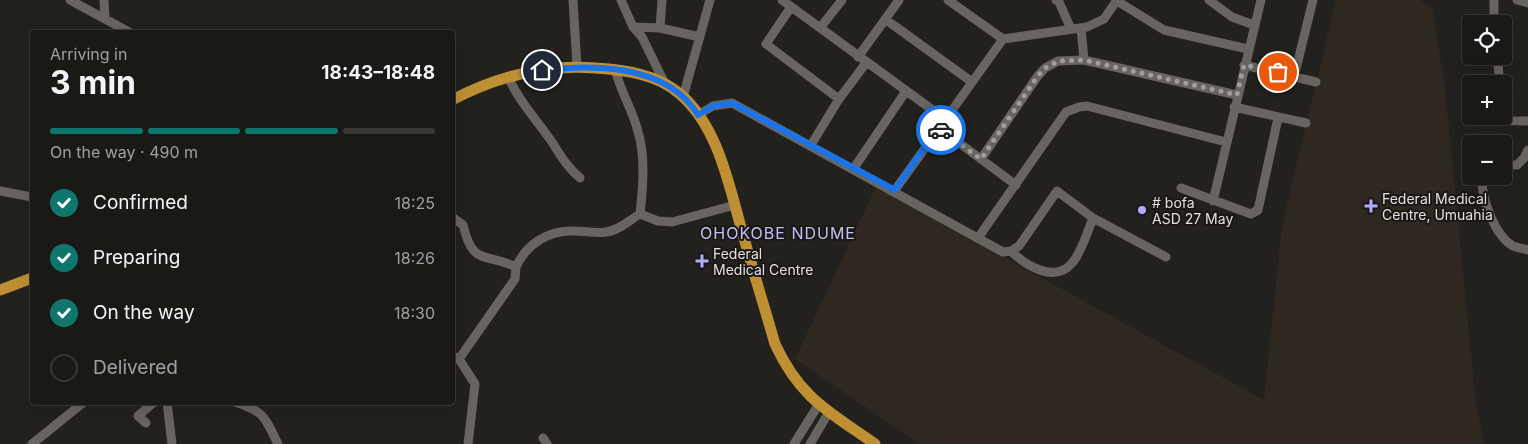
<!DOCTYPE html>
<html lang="en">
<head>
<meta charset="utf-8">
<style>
	:root { --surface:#1a1916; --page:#272623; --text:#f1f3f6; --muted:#9fa0a1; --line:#383835; --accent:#0f766e }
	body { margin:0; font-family:Inter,sans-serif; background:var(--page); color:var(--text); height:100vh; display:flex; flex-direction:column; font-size:19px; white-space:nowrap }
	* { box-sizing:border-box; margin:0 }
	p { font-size:16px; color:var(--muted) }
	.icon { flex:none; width:28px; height:28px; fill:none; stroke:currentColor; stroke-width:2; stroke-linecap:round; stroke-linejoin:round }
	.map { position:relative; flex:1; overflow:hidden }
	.details { position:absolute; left:30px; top:30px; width:425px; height:375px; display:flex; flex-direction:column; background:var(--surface); border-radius:5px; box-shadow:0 5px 20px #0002,0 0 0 1px var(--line) }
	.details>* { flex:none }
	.controls { position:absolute; left:1462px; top:15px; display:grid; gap:10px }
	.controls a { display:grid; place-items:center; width:50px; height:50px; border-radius:5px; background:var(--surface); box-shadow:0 5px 20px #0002,0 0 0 1px var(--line); font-size:25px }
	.pin { position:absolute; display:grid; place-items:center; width:42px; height:42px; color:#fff; margin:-21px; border:2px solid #fff; border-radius:50%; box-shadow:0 1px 5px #0007 }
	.courier { position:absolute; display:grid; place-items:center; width:50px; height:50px; margin:-25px; border:4px solid #1a73e8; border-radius:50%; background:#fff; color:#222; box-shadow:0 1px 6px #0007 }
	.summary em { font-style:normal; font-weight:700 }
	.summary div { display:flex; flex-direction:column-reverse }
	.summary { display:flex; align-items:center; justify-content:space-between; height:85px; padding:0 20px }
	h1 { font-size:32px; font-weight:700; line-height:38px }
	.bar { display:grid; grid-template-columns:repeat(4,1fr); gap:8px 5px; align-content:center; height:60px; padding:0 20px }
	.bar i { height:6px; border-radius:4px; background:var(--line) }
	.bar .current { background:var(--accent) }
	.bar p { grid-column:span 4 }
	ol { padding:0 20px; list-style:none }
	li { display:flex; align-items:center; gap:15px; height:55px }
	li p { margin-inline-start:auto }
	li .icon { padding:5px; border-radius:50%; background:var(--accent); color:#fff; stroke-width:4 }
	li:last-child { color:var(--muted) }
	li i { width:28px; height:28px; border:2px solid var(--line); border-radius:50% }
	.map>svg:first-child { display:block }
</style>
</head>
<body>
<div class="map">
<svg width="1528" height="444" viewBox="0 0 1528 444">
	<rect width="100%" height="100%" fill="#23211d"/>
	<!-- built -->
	<path fill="#2e2820" d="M1336 0H1420L1432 8 1445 87 1475 396 1484 444H920L795 359 876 187 1264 400 1282 226Z"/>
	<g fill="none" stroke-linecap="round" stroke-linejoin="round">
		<!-- minor -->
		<path stroke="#686561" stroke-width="9" d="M70 0 129 32
			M104 0 105 19
			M573 0 577 67
			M621 0 633 27 642 37 665 84
			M782 0 945 119
			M948 0 1003 39
			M1056 0 1059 2 1071 29
			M1209 0 1232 17 1254 25
			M1494 0V24
			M1517 0 1528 3
			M1117 1 1164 30 1248 49
			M791 7 766 44 839 99
			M885 19 972 82
			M633 27 660 28 700 37
			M660 28 662 0
			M820 28 842 0
			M1081 28 1084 60
			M1497 56 1500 84
			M858 57 899 0
			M1244 65 1316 82
			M615 69C620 90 631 107 637 128 646 155 643 186 640 214
			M508 77C521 104 535 118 552 142 561 156 567 167 580 178
			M1294 77 1313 0
			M683 97 710 0
			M1234 107 1306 123
			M1504 107 1505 119
			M698 115 713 106 732 103 1003 252 1011 251 1019 246 1057 191 1093 218 1166 257
			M1485 120 1528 121
			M939 128 1016 185
			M811 145 839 99 866 63
			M981 159 1037 77 1045 68 1058 61 1084 60 1237 95
			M1504 165H1517L1524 158 1528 150
			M854 168 906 91
			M1482 176C1481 197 1494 235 1513 246 1517 248 1523 248 1528 250
			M1181 188 1251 214 1258 210 1278 118
			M895 190 1003 39 1087 27 1104 19 1117 0
			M0 191 32 197
			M1213 201 1261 0
			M452 217 463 225C473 267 485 252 516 267L515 279 459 359
			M978 238 1066 112 1079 107 1087 106 1226 142
			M1011 251C1025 265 1055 284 1072 263 1081 254 1088 230 1093 218
			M516 267C527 243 549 230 575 231 585 231 596 234 606 232 618 231 630 220 640 214L658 221 672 222 735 205
			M452 356 459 359 475 384 468 444
			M167 402 172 444
			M235 402C265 412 264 416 278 444
			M146 423 138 416 154 402
			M543 438 547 444
			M32 444 84 402
			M794 444 819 404
			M810 444 829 412"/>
		<!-- major -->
		<path stroke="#be9033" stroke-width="11" d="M452 100C496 77 545 64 595 68 625 70 657 74 680 94 720 128 730 191 744 238 754 274 765 309 775 344 800 398 828 411 875 444
			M0 290 32 278"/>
	</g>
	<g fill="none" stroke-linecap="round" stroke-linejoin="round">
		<!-- done -->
		<path stroke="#a09e9b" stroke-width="5" stroke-dasharray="0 9" d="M941 130 981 159 1037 77 1045 68 1058 61 1084 60 1237 95 1244 65 1278 72"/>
		<!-- route -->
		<path stroke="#1a73e8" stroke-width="6" d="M542 70C595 64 667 64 698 115L713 106 732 103 895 190 938 128 941 130"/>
	</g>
	<!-- markers -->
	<g fill="#b1adfa" stroke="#1a1714" stroke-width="2">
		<path d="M1368.5 198.5h5v5h5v5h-5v5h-5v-5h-5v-5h5z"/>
		<circle cx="1142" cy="210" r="5"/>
		<path d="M699.5 253.5h5v5h5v5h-5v5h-5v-5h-5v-5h5z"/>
	</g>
	<g text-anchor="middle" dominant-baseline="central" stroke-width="4" stroke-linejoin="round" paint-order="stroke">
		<!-- poi labels -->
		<g font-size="14" fill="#e3e1df" stroke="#1a1714" text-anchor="start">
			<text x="1382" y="198">Federal Medical<tspan x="1382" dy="16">Centre, Umuahia</tspan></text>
			<text x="1152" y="202"># bofa<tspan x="1152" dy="16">ASD 27 May</tspan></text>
			<text x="713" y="253">Federal<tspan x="713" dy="16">Medical Centre</tspan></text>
		</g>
		<!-- quarter labels -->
		<g font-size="16" letter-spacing="1" fill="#c1bff8" stroke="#1a1714">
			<text x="778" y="233">OHOKOBE NDUME</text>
		</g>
	</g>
</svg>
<div class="controls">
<a><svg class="icon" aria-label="locate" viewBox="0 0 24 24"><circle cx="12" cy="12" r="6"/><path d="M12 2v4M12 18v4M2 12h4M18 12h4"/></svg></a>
<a>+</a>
<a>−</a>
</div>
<div class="pin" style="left:1278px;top:72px;background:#ea580c"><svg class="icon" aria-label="bag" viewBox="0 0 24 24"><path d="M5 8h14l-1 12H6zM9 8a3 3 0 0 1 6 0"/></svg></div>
<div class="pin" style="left:542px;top:70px;background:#1f2937"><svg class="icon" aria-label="home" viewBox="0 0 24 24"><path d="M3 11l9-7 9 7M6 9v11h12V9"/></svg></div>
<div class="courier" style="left:941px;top:130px"><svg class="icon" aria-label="car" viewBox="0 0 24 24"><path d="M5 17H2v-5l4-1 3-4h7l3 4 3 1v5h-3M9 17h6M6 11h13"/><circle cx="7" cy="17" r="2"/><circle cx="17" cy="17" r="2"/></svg></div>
<section class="details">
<div class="summary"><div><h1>3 min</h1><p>Arriving in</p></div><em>18:43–18:48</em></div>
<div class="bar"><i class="current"></i><i class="current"></i><i class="current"></i><i></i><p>On the way · 490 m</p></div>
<ol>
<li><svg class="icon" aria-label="check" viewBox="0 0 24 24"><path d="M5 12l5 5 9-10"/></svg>Confirmed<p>18:25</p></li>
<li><svg class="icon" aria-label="check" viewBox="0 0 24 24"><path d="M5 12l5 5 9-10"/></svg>Preparing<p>18:26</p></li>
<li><svg class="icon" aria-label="check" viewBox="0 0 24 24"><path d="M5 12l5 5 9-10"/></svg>On the way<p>18:30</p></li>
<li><i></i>Delivered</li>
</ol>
</section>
</div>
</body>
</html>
